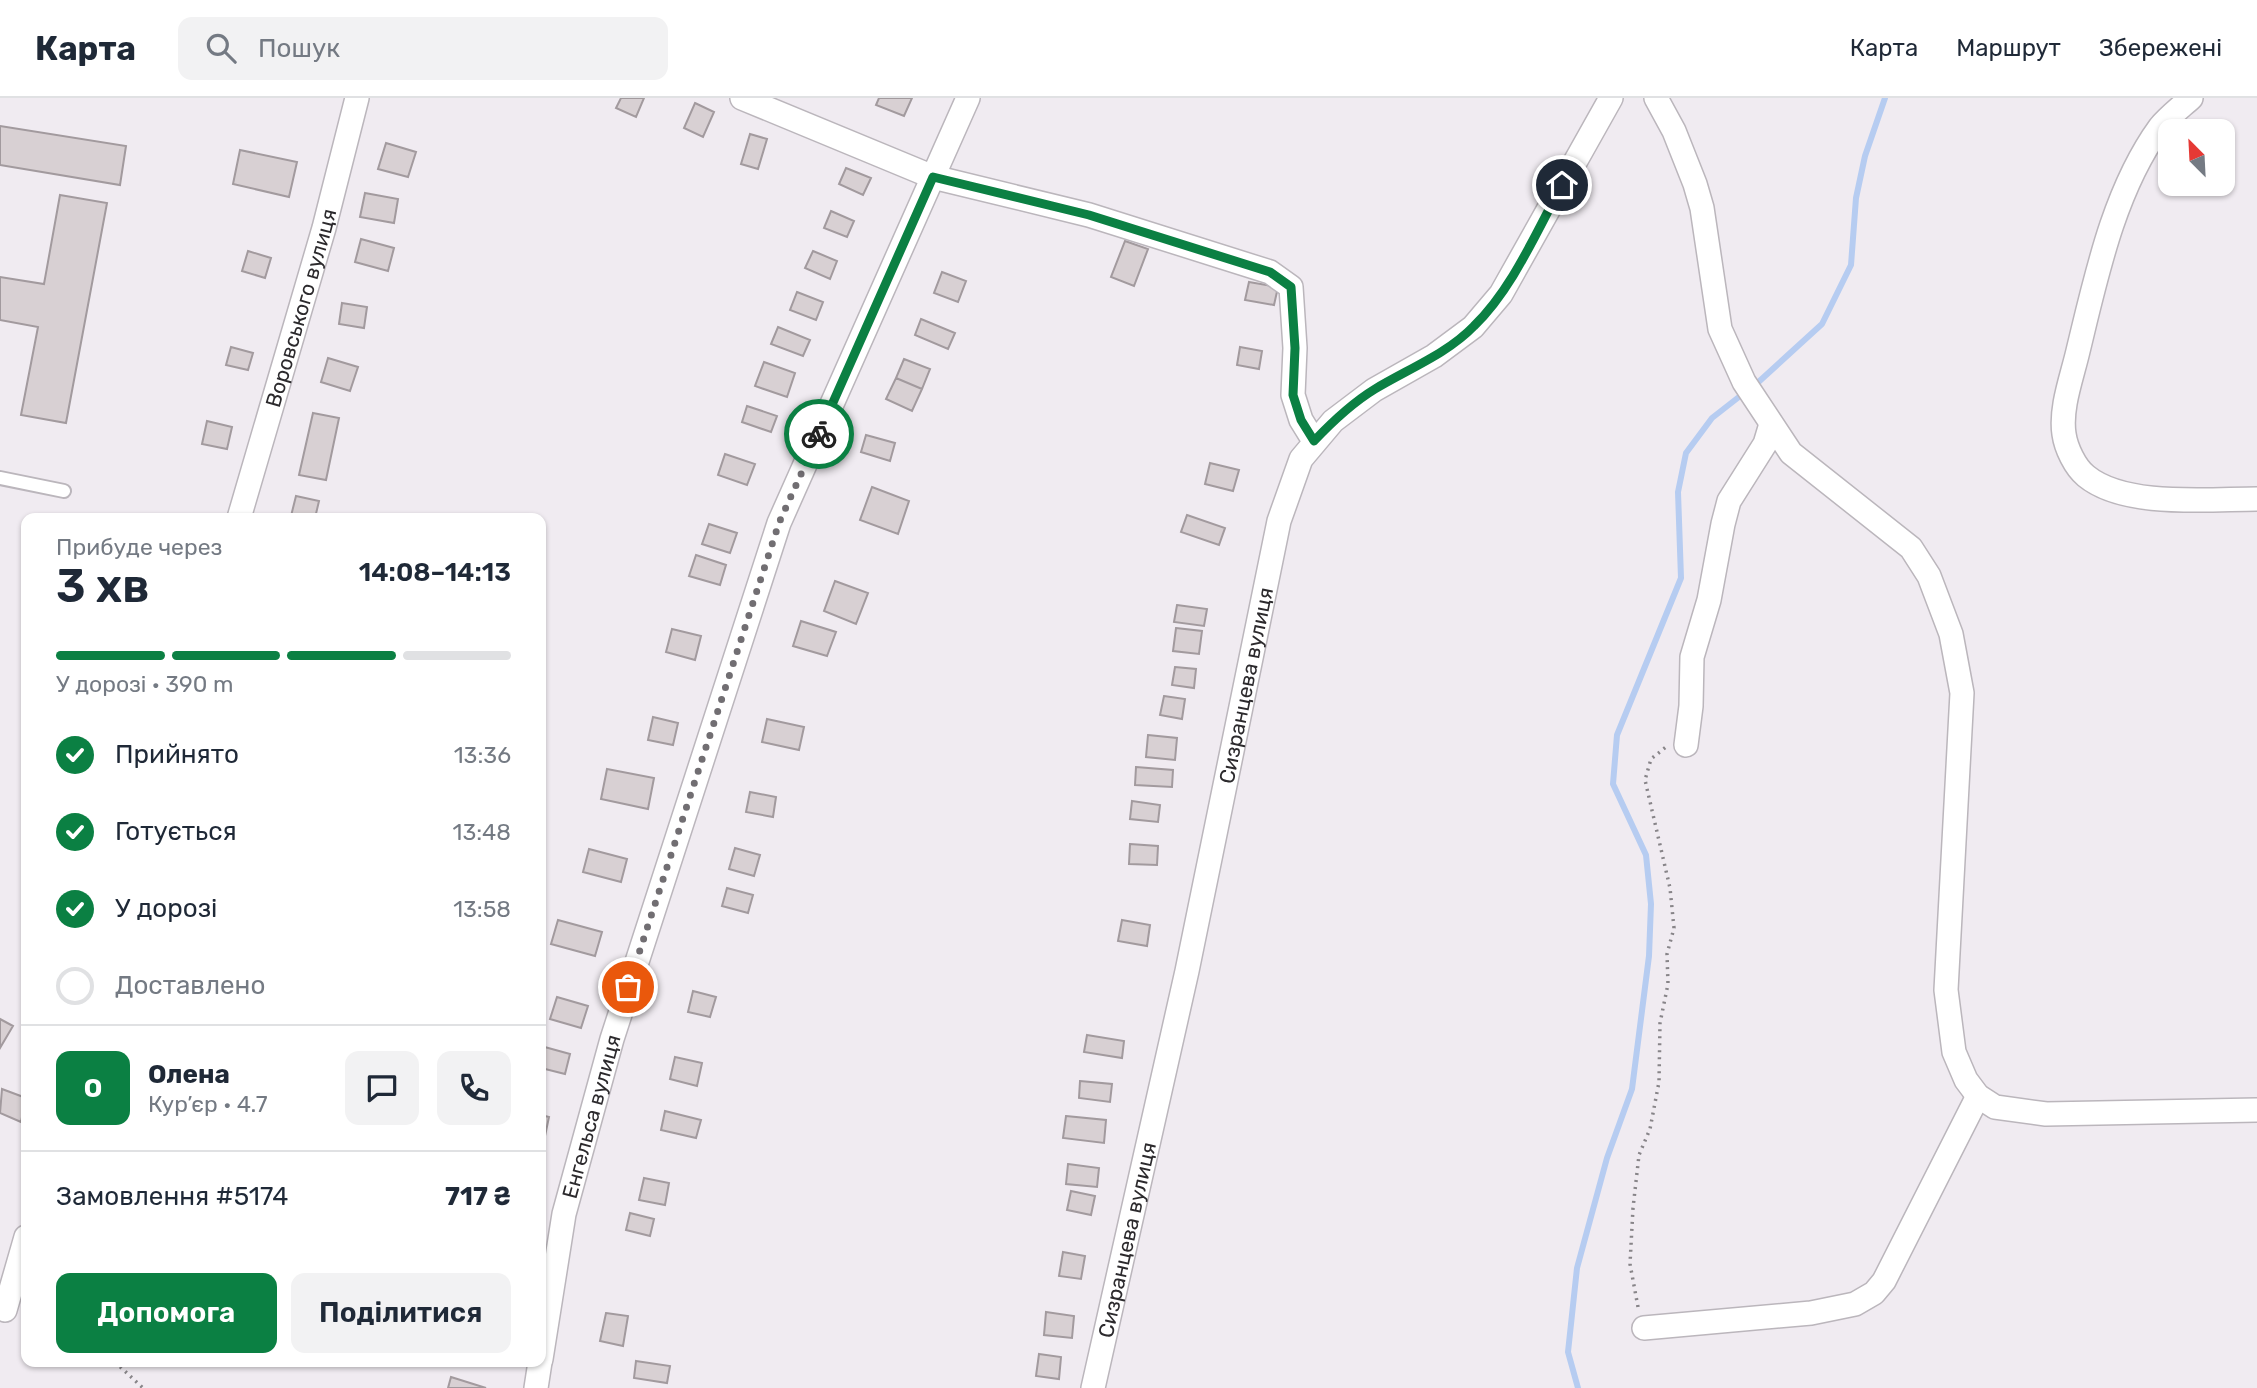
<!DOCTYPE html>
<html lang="uk">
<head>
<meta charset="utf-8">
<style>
	:root { --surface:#fff; --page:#f2f2f3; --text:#1f2937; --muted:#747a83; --line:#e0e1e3; --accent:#0b8043 }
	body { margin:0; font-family:Rubik,sans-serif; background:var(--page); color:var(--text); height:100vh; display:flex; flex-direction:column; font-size:26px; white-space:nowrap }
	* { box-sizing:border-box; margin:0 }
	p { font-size:23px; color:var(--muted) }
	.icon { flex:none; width:38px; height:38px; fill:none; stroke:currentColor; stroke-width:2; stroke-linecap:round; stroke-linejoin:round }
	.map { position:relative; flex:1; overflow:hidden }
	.details { position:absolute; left:21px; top:415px; width:525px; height:854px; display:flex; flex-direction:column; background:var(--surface); border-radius:14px; box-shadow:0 2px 5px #0004 }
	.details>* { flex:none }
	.needle { width:46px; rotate:336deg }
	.tools { position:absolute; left:2158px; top:21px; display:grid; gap:14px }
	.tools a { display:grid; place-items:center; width:77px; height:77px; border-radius:14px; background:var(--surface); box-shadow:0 2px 5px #0004; font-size:35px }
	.pin { position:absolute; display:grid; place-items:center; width:60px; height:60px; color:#fff; margin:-30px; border:4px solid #fff; border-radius:50%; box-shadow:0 2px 7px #0007 }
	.courier { position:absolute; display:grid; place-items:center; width:70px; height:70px; margin:-35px; border:5px solid #0b8043; border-radius:50%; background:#fff; color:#222; box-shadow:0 2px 9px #0007 }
	.overview em { font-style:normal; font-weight:600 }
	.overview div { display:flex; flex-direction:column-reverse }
	.overview { display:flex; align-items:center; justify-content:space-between; height:119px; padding:0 35px }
	h1 { font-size:46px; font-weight:600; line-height:52px }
	.bar { display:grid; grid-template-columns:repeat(4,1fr); gap:10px 7px; align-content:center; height:84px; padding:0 35px }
	.bar i { height:9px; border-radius:5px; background:var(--line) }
	.bar .on { background:var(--accent) }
	.bar p { grid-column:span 4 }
	.line { display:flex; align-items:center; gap:18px; padding:0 35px; border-top:2px solid var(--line) }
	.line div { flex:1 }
	.round { display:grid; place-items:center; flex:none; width:74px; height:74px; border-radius:14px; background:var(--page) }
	ol { padding:0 35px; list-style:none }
	li { display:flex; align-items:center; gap:21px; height:77px }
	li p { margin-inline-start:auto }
	li .icon { padding:7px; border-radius:50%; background:var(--accent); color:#fff; stroke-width:4 }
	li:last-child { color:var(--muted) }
	li i { width:38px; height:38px; border:4px solid var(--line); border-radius:50% }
	.primary-button { display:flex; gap:14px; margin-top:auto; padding:14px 35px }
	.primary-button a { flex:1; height:80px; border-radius:14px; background:var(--accent); color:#fff; font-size:28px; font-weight:600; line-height:80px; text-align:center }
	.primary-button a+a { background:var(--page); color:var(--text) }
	header { display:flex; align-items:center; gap:42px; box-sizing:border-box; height:98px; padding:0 35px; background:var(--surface); border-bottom:2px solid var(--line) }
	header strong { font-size:33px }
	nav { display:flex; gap:38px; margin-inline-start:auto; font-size:24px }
	.search { width:490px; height:63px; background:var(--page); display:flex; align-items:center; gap:18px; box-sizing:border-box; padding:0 24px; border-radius:14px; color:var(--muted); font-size:26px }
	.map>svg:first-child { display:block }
</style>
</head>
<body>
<header>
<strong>Карта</strong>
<div class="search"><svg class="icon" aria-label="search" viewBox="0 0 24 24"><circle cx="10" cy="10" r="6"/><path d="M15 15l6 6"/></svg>Пошук</div>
<nav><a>Карта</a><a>Маршрут</a><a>Збережені</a></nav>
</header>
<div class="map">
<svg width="2257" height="1290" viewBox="0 0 2257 1290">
	<rect width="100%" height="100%" fill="#f0ebf1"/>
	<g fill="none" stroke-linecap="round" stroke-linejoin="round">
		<!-- stream -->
		<path stroke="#b6ccf1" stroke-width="6" d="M1753 289 1822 226 1851 167 1856 100 1865 58 1885 0
			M1578 1290 1568 1254 1577 1170 1607 1060 1632 991 1649 858 1651 806 1646 757 1613 686 1617 637 1681 480 1678 394 1686 355 1712 320 1744 295"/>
	</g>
	<!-- building -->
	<path fill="#d8d0d3" stroke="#a29a9e" stroke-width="2" d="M621 0H644L636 19 616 10Z
		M879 0H912L904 18 876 7Z
		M695 5 714 14 703 39 684 30Z
		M0 28 126 48 120 87 0 67Z
		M750 36 767 41 758 71 741 66Z
		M386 45 416 54 408 79 378 71Z
		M240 52 297 64 289 99 233 86Z
		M846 70 871 80 863 97 839 86Z
		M365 95 398 101 394 125 360 119Z
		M60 97 107 105 66 325 21 317 38 229 0 222V179L44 186Z
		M831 113 854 123 847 139 824 130Z
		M361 141 394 150 388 173 355 164Z
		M1125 143 1148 151 1134 188 1111 179Z
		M248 153 271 160 265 180 242 173Z
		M813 153 837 163 830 181 805 170Z
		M942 174 966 183 958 204 934 195Z
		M1249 184 1278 189 1274 207 1245 202Z
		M797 194 823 204 816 222 790 212Z
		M342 205 367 209 364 230 339 226Z
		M921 221 955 235 948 251 915 237Z
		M778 229 810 242 803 258 771 246Z
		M231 249 253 255 248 272 226 267Z
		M1240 249 1262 253 1259 271 1237 267Z
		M328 260 358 269 350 293 321 284Z
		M904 261 930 271 922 291 896 280Z
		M764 264 795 275 787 299 755 288Z
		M896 280 922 291 912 313 886 301Z
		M747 308 777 318 771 334 742 324Z
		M313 315 339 320 326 382 299 377Z
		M207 323 232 329 227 351 202 346Z
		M866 337 895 345 890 363 861 354Z
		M725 356 755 366 747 387 718 377Z
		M1210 365 1239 372 1233 393 1205 386Z
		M872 389 909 403 898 436 860 422Z
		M296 398 319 403 315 420 291 418Z
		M1187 417 1225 430 1219 447 1181 434Z
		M709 426 737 435 730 455 702 446Z
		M696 457 726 467 720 487 689 478Z
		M835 483 868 495 856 526 824 513Z
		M1177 507 1207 511 1204 528 1174 524Z
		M801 523 836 534 827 558 793 548Z
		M1176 530 1202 533 1199 556 1173 553Z
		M672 531 701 538 695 562 666 554Z
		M1175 569 1196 571 1194 590 1172 587Z
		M1164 598 1185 601 1182 621 1160 617Z
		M653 619 678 625 673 647 648 642Z
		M767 621 804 629 799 652 762 644Z
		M1148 637 1177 640 1175 662 1146 659Z
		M1136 669 1173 672 1172 689 1135 687Z
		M607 671 654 680 648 711 601 701Z
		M750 694 776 699 773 719 746 714Z
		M1132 703 1160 707 1158 724 1130 721Z
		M1130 746 1158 748 1157 767 1129 766Z
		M735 750 760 757 754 778 729 771Z
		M589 751 627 761 621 784 583 774Z
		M727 790 753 797 748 815 722 808Z
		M558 822 602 834 595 858 551 846Z
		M1122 822 1150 827 1147 848 1118 843Z
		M693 893 716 899 710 919 688 914Z
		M557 899 588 908 581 930 550 921Z
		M0 921 13 928 0 950Z
		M1087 937 1124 943 1122 960 1084 954Z
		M541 948 570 956 565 976 541 970Z
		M675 959 702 965 697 988 670 981Z
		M1080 983 1112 986 1110 1004 1079 1000Z
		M2 991 26 1000 21 1024 0 1015Z
		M665 1013 701 1022 696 1040 661 1032Z
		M541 1017 549 1019 545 1038 541 1037Z
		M1066 1018 1106 1022 1104 1045 1063 1040Z
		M1068 1066 1099 1070 1097 1089 1066 1086Z
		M644 1080 669 1085 665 1107 639 1102Z
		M1071 1093 1095 1098 1091 1117 1067 1112Z
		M630 1115 654 1121 650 1138 626 1132Z
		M1063 1154 1085 1158 1081 1181 1059 1178Z
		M1046 1214 1074 1218 1072 1240 1044 1237Z
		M606 1215 628 1218 623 1248 600 1243Z
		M1039 1256 1061 1259 1059 1281 1036 1278Z
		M636 1263 670 1268 667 1285 634 1280Z
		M451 1279 486 1290H448Z"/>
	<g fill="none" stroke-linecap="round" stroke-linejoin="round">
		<!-- lane casing -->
		<g stroke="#bbb6bc" stroke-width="16">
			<path id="lane" d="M0 380 64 393"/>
		</g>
		<!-- street casing -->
		<g stroke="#bbb6bc" stroke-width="26">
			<g id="street">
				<path d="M742 0 933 79 1089 117 1270 174 1291 189 1295 250 1293 297 1301 322 1314 343"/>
				<path d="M1656 0 1674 33 1695 86 1702 110 1720 231 1744 284 1791 355 1911 450 1929 478 1951 536 1962 595 1946 892 1954 954 1966 982 1978 998 1995 1009 2046 1016 2257 1012"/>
				<path d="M2191 0C2181 9 2168 19 2160 29 2114 92 2096 179 2078 253 2072 279 2060 310 2064 336 2066 350 2075 369 2086 378 2125 410 2209 401 2257 401"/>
				<path id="s1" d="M239 420 324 130 357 0"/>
				<path d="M1686 647 1691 608 1692 559 1709 502 1723 426 1729 403 1765 346 1771 326"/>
				<path d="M5 1212 26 1139"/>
				<path d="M1644 1230 1811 1215 1855 1206 1874 1195 1884 1183 1978 998"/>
				<path id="s2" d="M541 1261 564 1116 612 941 779 425 968 0"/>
				<path d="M536 1290 540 1264"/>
				<path id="s3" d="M1093 1290 1187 873 1279 423 1301 361 1333 323 1374 292 1434 258 1473 229 1501 196 1611 0"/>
			</g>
		</g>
		<!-- path -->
		<path stroke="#878488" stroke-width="3.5" stroke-dasharray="2 5" stroke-linecap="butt" d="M1638 1209 1630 1166 1633 1110 1639 1057 1650 1031 1659 984 1660 925 1668 886 1667 856 1674 830 1670 790 1645 682 1651 661 1666 649
			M115 1264 143 1290"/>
		<!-- lane -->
		<use href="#lane" stroke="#fff" stroke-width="12"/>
		<!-- street -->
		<use href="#street" stroke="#fff" stroke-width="23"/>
	</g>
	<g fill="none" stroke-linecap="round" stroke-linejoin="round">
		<!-- done -->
		<path stroke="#716e72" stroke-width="7" stroke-dasharray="0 12.6" d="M628 889 779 425 819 336"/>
		<!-- route -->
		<path stroke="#0b8043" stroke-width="9" d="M819 336 933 79 1089 117 1270 174 1291 189 1295 250 1293 297 1301 322 1314 343C1332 324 1352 305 1375 291 1408 271 1447 256 1474 228 1513 190 1536 134 1562 87"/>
	</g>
	<g text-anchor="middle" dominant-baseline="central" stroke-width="6" stroke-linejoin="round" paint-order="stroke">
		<!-- street labels -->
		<g font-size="21" fill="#2c2a2d" stroke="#fdf8ff">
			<text stroke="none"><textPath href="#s1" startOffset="219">Воровського вулиця</textPath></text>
			<text stroke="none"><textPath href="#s3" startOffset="719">Сизранцева вулиця</textPath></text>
			<text stroke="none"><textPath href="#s2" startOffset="248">Енгельса вулиця</textPath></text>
			<text stroke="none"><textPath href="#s3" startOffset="152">Сизранцева вулиця</textPath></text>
		</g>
	</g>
</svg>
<div class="tools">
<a><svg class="needle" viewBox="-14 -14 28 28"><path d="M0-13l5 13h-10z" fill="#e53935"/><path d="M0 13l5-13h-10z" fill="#747a83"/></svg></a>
</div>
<div class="pin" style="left:628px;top:889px;background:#ea580c"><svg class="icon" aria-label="bag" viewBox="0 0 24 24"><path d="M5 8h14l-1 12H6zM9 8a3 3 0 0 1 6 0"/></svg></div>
<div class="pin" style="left:1562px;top:87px;background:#1f2937"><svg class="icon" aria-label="home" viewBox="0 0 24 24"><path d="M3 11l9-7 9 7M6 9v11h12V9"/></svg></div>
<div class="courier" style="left:819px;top:336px"><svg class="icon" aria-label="bike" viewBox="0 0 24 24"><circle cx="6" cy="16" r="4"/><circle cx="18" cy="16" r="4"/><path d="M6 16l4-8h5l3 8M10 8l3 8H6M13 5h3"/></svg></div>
<section class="details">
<div class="overview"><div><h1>3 хв</h1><p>Прибуде через</p></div><em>14:08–14:13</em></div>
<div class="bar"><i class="on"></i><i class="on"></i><i class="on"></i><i></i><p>У дорозі · 390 m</p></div>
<ol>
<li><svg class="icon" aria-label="check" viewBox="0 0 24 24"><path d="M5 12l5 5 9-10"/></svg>Прийнято<p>13:36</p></li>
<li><svg class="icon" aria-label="check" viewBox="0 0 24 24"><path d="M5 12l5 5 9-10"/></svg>Готується<p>13:48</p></li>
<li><svg class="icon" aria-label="check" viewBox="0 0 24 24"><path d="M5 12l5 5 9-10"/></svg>У дорозі<p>13:58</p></li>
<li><i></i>Доставлено</li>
</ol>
<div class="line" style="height:126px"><b class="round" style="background:var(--accent);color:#fff">О</b><div><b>Олена</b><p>Кур’єр · 4.7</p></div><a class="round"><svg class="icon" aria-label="chat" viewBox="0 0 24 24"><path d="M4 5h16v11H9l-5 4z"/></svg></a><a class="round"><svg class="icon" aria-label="phone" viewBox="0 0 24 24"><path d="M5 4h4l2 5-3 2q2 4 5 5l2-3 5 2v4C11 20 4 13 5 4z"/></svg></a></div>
<div class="line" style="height:91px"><div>Замовлення #5174</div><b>717 ₴</b></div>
<div class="primary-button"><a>Допомога</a><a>Поділитися</a></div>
</section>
</div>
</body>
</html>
